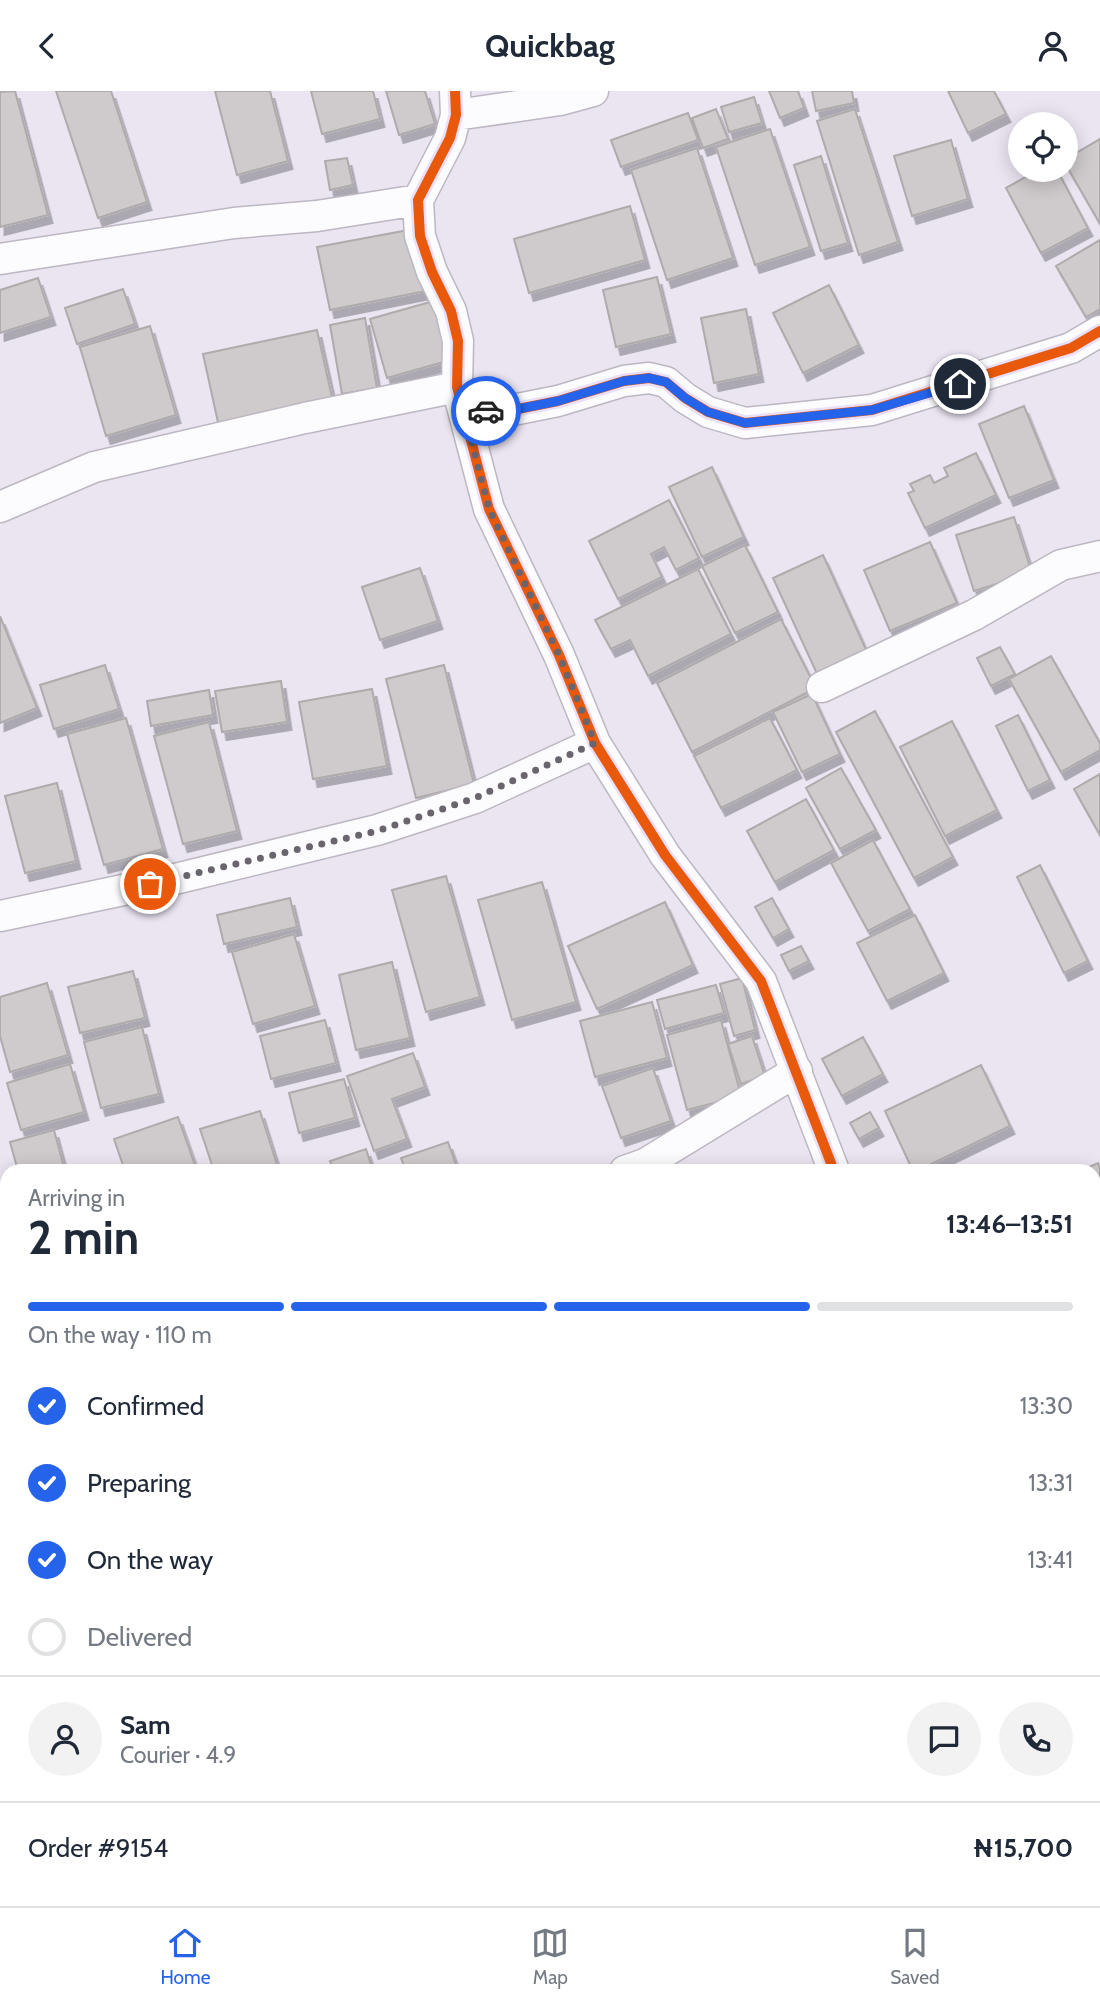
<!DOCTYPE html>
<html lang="en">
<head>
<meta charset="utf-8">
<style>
	:root { --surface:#fff; --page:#f2f2f3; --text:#1f2937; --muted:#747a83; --line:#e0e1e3; --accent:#2563eb }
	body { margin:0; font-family:Cabin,sans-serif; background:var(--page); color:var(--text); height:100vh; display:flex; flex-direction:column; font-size:26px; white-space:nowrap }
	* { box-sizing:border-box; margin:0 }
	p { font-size:23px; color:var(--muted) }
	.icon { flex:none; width:38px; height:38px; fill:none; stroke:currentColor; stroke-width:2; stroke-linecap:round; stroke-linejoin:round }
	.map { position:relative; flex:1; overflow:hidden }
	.details { position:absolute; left:0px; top:1073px; width:1101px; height:744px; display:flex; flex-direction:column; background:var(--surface); border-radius:21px 21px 0 0; box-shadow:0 4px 18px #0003 }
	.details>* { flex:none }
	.fabs { position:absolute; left:1008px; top:21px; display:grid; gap:14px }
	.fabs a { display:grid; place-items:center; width:70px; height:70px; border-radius:50%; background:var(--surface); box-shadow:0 4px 18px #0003; font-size:35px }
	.pin { position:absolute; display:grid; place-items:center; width:60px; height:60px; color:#fff; margin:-30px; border:4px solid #fff; border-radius:50%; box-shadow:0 2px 7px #0007 }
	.courier { position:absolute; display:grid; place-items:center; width:70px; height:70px; margin:-35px; border:5px solid #2563eb; border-radius:50%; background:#fff; color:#222; box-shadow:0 2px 9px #0007 }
	.overview em { font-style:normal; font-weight:800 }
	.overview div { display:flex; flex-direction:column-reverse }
	.overview { display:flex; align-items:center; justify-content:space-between; height:119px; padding:0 28px }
	h1 { font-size:46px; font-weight:800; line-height:52px }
	.bar { display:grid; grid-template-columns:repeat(4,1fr); gap:10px 7px; align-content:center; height:84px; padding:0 28px }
	.bar i { height:9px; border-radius:5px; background:var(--line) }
	.bar .current { background:var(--accent) }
	.bar p { grid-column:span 4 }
	.line { display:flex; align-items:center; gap:18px; padding:0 28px; border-top:2px solid var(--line) }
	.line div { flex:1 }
	.round { display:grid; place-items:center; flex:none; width:74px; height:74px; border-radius:37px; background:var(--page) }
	ol { padding:0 28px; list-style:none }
	li { display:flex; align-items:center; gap:21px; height:77px }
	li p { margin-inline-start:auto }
	li .icon { padding:7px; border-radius:50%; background:var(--accent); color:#fff; stroke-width:4 }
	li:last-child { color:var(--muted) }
	li i { width:38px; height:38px; border:4px solid var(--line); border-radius:50% }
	header { display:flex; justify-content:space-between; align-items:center; height:91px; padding:0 28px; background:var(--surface); font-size:32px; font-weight:800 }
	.tabs { display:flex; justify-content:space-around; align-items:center; height:98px; border-top:2px solid var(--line); background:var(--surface); font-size:19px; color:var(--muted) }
	.tabs a { display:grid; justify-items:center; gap:4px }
	.tabs .current { color:var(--accent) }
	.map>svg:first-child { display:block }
</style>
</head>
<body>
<header><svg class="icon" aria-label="back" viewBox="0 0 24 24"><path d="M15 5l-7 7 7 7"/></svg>Quickbag<svg class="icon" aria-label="person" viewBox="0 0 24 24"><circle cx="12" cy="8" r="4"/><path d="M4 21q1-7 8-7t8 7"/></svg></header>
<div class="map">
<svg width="1100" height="1815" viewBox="0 0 1100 1815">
	<defs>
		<filter id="shadow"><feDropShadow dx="4.5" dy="8" stdDeviation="0" flood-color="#0004"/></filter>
	</defs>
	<rect width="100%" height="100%" fill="#ebe5f2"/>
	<!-- building -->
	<path fill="#cfcacb" stroke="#afaaab" stroke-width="2" filter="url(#shadow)" d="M15 0 48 124 0 136V1Z
		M56 0H111L147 111 98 127Z
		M215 0H270L288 70 237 84Z
		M311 0H373L380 28 322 43Z
		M386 0H425L435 33 399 44Z
		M769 0H798L804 17 780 27Z
		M812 0H852L854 12 816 20Z
		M948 0H994L1006 23 968 42Z
		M754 6 762 32 729 41 721 16Z
		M716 18 728 48 703 57 692 27Z
		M855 18 898 151 859 164 817 30Z
		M688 22 698 49 621 76 611 49Z
		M770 38 810 156 755 174 716 56Z
		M1100 48V131H1099L1066 74V68Z
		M951 49 968 108 912 125 894 65Z
		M697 57 733 167 667 189 631 79Z
		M821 65 848 152 821 160 794 74Z
		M347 67 353 94 330 99 325 70Z
		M1038 79H1057L1088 137 1041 162 1006 97Z
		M630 115 645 169 529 202 514 148Z
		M414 138 426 200 330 219 317 156Z
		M1100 149V218L1086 226 1056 175Z
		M657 186 671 243 616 256 603 199Z
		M38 187 51 226 0 242V199Z
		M829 194 859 254 803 282 773 222Z
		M123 198 135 233 77 253 65 217Z
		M437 209 454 268 387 287 370 228Z
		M746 218 759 283 714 292 701 227Z
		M365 227 377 297 342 303 330 234Z
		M150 235 176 324 106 345 80 256Z
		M317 239 333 311 219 336 203 263Z
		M1024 315 1054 389 1009 407 979 333Z
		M976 362 996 404 925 437 908 402 914 400 910 393 930 384 934 392 948 385 944 377Z
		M712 376 744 446 702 466 669 396Z
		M669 409 699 467 676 479 664 456 651 463 662 486 618 508 589 450Z
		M1014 426 1032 482 974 500 956 444Z
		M930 451 957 512 890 540 864 479Z
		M745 454 778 521 735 542 702 475Z
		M823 464 868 563 818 585 773 487Z
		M420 477 438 530 380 549 362 496Z
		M698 478 731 543 648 585 630 549 611 558 595 529Z
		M0 525 37 617 0 632Z
		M781 528 816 597 692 661 657 592Z
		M1000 556 1015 583 991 595 977 567Z
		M1051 565 1100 652V659L1061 681 1009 588Z
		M105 574 119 618 54 638 40 594Z
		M444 574 474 693 416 707 386 588Z
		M281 590 287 631 222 641 215 600Z
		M372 598 387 675 313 688 299 611Z
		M209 599 213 624 151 635 147 610Z
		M812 603 840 663 802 681 773 621Z
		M875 620 953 766 914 787 836 641Z
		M1018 624 1050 689 1028 700 996 635Z
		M126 627 163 758 104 774 67 643Z
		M770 627 797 679 721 717 694 665Z
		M952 630 997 719 945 745 900 656Z
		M209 631 237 740 183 753 154 645Z
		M841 677 876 739 840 758 806 697Z
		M1100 683V744L1074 698Z
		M57 692 76 770 25 782 5 705Z
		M806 708 834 759 775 791 747 740Z
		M873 749 910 818 868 840 831 772Z
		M1040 774 1088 870 1064 882 1017 786Z
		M446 785 480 906 426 921 392 799Z
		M542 791 576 911 512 929 478 809Z
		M290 807 297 836 224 853 217 824Z
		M772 807 789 838 773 847 755 816Z
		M665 811 693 874 597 918 568 855Z
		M915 824 944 882 887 910 857 852Z
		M294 843 315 915 253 933 232 861Z
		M801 855 809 870 789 880 781 864Z
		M392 871 410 947 356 959 339 884Z
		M133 880 145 927 80 942 68 896Z
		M742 887 755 939 734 945 720 893Z
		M47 892 68 964 10 981 0 945V906Z
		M716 894 724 922 665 938 657 909Z
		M652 911 667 967 595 986 580 930Z
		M325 929 336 972 271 988 260 945Z
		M721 929 741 1005 687 1019 667 944Z
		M142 936 159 1003 101 1017 84 951Z
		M752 945 765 985 741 993 728 953Z
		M863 946 883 983 842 1005 822 968Z
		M413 962 425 996 392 1008 407 1048 374 1060 347 985Z
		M70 973 84 1021 21 1039 7 992Z
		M981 974 1010 1035 917 1080H913L885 1020Z
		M653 977 671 1030 621 1047 602 995Z
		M344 988 355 1027 299 1042 289 1002Z
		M260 1020 279 1080H214L200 1038Z
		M870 1021 879 1037 859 1048 850 1032Z
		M178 1026 197 1080H125L114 1048Z
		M54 1039 65 1080H18L10 1051Z
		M448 1051 458 1080H406L401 1067Z
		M366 1058 373 1080H334L330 1070Z
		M1098 1072 1100 1078V1132L1094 1135V1080H1080Z
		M1100 1274V1312L1094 1313V1276Z
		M7 1285V1352L0 1354V1286Z
		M7 1727V1808L3 1809 0 1793V1728Z
		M204 1810H317L320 1815H207Z
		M667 1810H774L766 1815H658Z"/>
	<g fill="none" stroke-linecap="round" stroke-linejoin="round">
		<!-- minor casing -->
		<g stroke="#bcb7c2" stroke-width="33">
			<path id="minor" d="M455 0 456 24 450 47 418 109 420 145 432 181 451 220 458 250 457 296 489 418 559 564 595 652 665 764 761 890 834 1080
				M456 24 560 9 593 0
				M0 168 234 132 317 125 418 109
				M464 321 513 319 558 310 624 290 649 287 666 291 685 307 708 321 745 332 872 319 1071 257 1100 240
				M0 416 94 376 305 327 457 296
				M822 596 974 524 1061 474 1100 465
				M0 825 175 788 377 739 475 707 595 652
				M625 1080 645 1073 797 980
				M0 1146 7 1200
				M1094 1159 1100 1158
				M1094 1586 1100 1604
				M0 1601 7 1598
				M1094 1795 1100 1791
				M361 1810 365 1815
				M802 1810 806 1815
				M1056 1815 1068 1810"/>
		</g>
		<!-- minor -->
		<use href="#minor" stroke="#fcfbfd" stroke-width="30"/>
		<!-- cycleway casing -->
		<g stroke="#eadff8" stroke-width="15">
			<path id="cycleway" d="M455 0 456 24 450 47 418 109 420 145 432 181 451 220 458 250 457 296 489 418 559 564 595 652 665 764 761 890 834 1080
				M464 321 513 319 558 310 624 290 649 287 666 291 685 307 708 321 745 332 872 319 1071 257 1100 240"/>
		</g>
		<!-- cycleway -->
		<use href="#cycleway" stroke="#e8590c" stroke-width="10"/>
	</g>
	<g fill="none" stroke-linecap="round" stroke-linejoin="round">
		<!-- done -->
		<path stroke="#69646e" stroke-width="7" stroke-dasharray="0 12.6" d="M150 793 377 740 475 707 595 652 559 564 489 418 464 321 486 320"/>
		<!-- route -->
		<path stroke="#2563eb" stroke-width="9" d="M486 320 513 319 558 310 624 290 649 287 666 291 685 307 708 321 745 332 872 319 960 293"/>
	</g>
</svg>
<div class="fabs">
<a><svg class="icon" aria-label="locate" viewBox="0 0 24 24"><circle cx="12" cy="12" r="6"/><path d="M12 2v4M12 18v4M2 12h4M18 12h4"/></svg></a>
</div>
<div class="pin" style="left:150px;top:793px;background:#ea580c"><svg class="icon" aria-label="bag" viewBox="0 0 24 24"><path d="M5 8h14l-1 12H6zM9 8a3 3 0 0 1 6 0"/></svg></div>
<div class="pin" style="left:960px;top:293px;background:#1f2937"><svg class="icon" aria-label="home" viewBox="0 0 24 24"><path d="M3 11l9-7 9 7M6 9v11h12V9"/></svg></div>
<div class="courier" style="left:486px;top:320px"><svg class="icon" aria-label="car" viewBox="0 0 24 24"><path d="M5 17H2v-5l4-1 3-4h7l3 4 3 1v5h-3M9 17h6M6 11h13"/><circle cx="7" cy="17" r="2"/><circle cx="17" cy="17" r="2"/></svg></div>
<section class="details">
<div class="overview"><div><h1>2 min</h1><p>Arriving in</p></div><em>13:46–13:51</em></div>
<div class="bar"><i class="current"></i><i class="current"></i><i class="current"></i><i></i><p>On the way · 110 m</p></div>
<ol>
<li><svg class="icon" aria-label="check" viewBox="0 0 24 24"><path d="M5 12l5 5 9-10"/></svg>Confirmed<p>13:30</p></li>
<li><svg class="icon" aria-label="check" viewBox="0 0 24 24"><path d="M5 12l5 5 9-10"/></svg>Preparing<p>13:31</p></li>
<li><svg class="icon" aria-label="check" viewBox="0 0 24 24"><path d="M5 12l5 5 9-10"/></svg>On the way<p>13:41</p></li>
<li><i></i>Delivered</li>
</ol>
<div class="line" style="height:126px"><a class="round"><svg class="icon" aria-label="person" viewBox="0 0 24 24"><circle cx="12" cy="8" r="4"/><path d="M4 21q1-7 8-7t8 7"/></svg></a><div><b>Sam</b><p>Courier · 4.9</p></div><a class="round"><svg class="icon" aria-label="chat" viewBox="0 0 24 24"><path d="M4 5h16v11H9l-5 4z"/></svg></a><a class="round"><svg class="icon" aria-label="phone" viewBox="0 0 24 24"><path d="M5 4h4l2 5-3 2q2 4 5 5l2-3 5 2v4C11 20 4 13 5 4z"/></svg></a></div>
<div class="line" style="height:91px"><div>Order #9154</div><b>₦15,700</b></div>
</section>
</div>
<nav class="tabs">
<a class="current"><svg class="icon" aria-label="home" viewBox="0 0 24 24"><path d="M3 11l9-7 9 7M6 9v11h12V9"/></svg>Home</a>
<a><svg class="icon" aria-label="map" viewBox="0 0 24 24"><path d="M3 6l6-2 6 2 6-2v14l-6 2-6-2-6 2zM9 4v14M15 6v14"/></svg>Map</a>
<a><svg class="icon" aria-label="saved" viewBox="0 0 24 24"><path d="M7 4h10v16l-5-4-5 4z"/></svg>Saved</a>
</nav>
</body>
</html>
